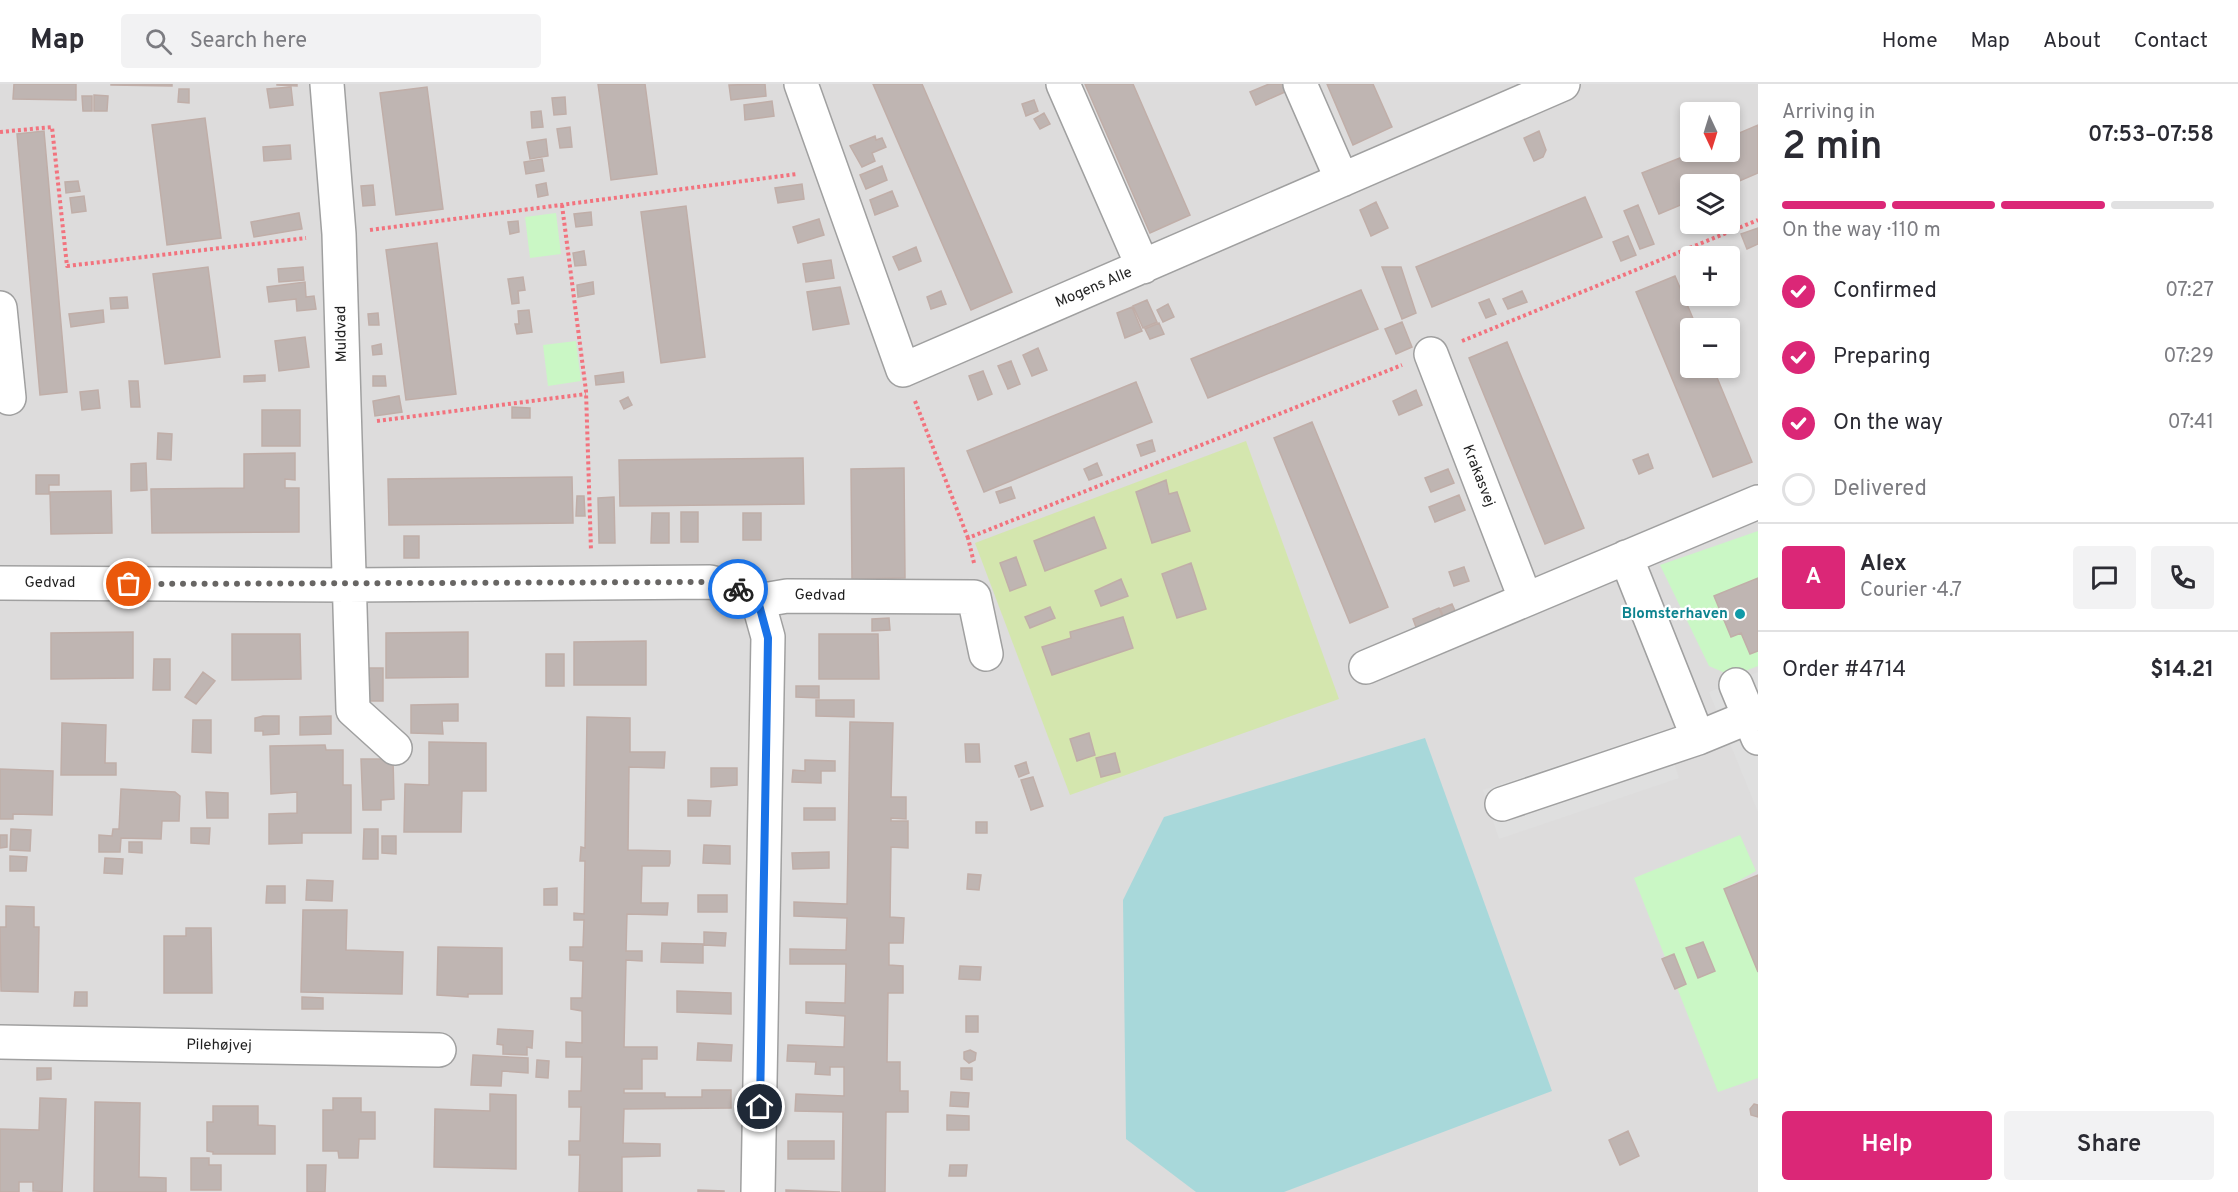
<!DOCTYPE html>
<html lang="en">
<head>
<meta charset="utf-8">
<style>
	:root { --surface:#fff; --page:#f2f2f3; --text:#2b2b33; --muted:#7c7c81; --line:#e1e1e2; --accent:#db2777 }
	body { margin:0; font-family:Overpass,sans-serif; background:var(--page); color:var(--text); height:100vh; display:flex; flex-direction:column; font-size:22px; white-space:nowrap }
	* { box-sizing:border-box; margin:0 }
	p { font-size:20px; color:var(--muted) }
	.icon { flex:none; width:33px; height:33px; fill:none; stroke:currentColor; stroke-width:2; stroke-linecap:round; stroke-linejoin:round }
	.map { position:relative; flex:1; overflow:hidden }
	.sheet { display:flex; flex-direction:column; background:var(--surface); width:480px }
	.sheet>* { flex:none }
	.needle { width:39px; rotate:176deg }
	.tools { position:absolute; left:1680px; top:18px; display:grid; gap:12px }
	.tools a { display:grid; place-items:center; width:60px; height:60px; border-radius:6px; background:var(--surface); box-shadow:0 3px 9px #0003; font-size:30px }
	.pin { position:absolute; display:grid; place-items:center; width:51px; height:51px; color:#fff; margin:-26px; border:3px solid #fff; border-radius:50%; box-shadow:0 2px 6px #0007 }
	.courier { position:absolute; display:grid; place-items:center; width:60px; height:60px; margin:-30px; border:4px solid #1a73e8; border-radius:50%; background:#fff; color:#222; box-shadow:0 2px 8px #0007 }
	.head em { font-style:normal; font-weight:600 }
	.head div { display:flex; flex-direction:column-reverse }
	.head { display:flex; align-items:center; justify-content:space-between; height:102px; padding:0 24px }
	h1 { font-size:39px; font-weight:600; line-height:45px }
	.bar { display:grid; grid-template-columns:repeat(4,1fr); gap:9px 6px; align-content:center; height:72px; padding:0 24px }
	.bar i { height:8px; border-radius:4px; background:var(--line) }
	.bar .active { background:var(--accent) }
	.bar p { grid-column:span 4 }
	.line { display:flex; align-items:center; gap:15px; padding:0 24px; border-top:2px solid var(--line) }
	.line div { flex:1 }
	.round { display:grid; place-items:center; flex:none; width:63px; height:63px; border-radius:6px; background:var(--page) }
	ol { padding:0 24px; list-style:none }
	li { display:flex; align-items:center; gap:18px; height:66px }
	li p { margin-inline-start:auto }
	li .icon { padding:6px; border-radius:50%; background:var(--accent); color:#fff; stroke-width:4 }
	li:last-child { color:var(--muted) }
	li i { width:33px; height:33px; border:3px solid var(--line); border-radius:50% }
	.button { display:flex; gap:12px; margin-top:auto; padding:12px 24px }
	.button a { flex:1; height:69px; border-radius:6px; background:var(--accent); color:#fff; font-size:24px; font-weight:600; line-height:69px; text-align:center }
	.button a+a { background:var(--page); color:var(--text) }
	header { display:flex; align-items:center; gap:36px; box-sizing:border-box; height:84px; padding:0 30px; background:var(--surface); border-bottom:2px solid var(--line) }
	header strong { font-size:28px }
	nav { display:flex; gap:33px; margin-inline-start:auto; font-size:21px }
	.search { width:420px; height:54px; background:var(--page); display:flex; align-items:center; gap:15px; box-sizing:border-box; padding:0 21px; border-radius:6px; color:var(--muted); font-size:22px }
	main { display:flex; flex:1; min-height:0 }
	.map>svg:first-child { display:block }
</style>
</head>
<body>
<header>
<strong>Map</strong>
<div class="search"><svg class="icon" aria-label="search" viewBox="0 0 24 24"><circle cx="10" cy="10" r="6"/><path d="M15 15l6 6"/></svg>Search here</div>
<nav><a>Home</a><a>Map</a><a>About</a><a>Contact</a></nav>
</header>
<main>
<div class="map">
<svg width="1758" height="1108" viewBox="0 0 1758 1108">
	<rect width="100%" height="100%" fill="#efeae5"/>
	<!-- residential -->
	<path fill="#dddcdc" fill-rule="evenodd" d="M0 0H1758V1108H0ZM1690 28H1730V68H1690ZM1690 100H1730V140H1690ZM1690 172H1730V212H1690ZM1690 244H1730V284H1690Z"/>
	<!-- grass -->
	<path fill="#d4e6ae" d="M1246 357 1339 615 1070 711 975 459Z"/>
	<!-- park -->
	<path fill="#caf7c5" d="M556 129 561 170 530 174 525 133Z
		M576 257 581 297 548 302 543 261Z
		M1758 447V494L1714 512 1731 553 1741 549 1750 570 1758 567V582L1732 592 1709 582 1660 481Z
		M1740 751 1756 787 1724 805 1758 888V994L1718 1008 1634 794Z"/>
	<!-- parking -->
	<path fill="#dfdfdf" d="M1758 588V728L1709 608Z
		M1663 646 1679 694 1499 755 1483 706Z"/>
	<!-- water -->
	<path fill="#a8d8da" d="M1425 654 1552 1007 1284 1108H1196L1126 1055 1123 816 1164 733Z"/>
	<!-- building -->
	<path fill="#bfb5b2" stroke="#c0aea8" stroke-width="1.5" d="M14 0H76V16L13 15Z
		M111 0H172V2L111 1Z
		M277 0H297V2L277 1Z
		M598 0H645L657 90 611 96Z
		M765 0 766 12 731 16 729 1Z
		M873 0H922L1012 208 971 226Z
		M1085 0H1133L1190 131 1150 149Z
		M1269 0H1284L1287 7 1256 21 1250 8Z
		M1327 0H1373L1392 43 1353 61Z
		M291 3 293 21 270 24 267 5Z
		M427 3 443 125 396 131 380 9Z
		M179 5H189V19L178 18Z
		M94 11 108 12 107 27H94Z
		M82 12H92V27H83Z
		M565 13 566 30 554 31 552 14Z
		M1034 16 1038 27 1026 32 1022 20Z
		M772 17 774 32 745 36 744 21Z
		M541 27 543 43 532 44 531 28Z
		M1044 29 1050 40 1040 45 1034 35Z
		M205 34 221 154 167 161 152 41Z
		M1758 41V89L1730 101 1690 100V117L1659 130 1642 89 1695 68H1730V53Z
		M570 43 572 63 560 64 557 45Z
		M44 47 67 308 40 311 17 50Z
		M1539 47 1546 66 1543 73 1534 77 1524 54Z
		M875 52 876 56 882 54 886 63 872 69 875 77 862 83 850 62Z
		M546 55 548 72 530 75 527 58Z
		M290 61 291 75 264 77 263 63Z
		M542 75 544 87 526 90 524 78Z
		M882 82 887 96 866 105 860 91Z
		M78 97 80 107 66 109 65 98Z
		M546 99 548 111 538 113 536 101Z
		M802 100 804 115 778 119 775 104Z
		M373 101 375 121 363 122 361 102Z
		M892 107 898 122 875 131 870 116Z
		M84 112 86 127 72 129 70 114Z
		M1585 113 1602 153 1432 223 1416 183Z
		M1376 118 1388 144 1371 152 1360 126Z
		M1638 121 1654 160 1640 165 1624 127Z
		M686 122 705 273 661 279 641 128Z
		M591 128 592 141 576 143 574 130Z
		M299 129 302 145 254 153 251 138Z
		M819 135 824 151 798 159 793 143Z
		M518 137 519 148 510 150 508 138Z
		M1758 144V160L1747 165 1741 150Z
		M1628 152 1636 171 1621 177 1613 158Z
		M437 159 456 310 406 316 386 166Z
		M916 163 921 177 899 186 893 173Z
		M584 167 586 181 575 182 573 169Z
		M831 176 834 194 806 198 803 180Z
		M208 183 220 273 165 280 153 190Z
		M303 183 304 196 279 198 278 185Z
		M1382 183H1401L1416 229 1402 235Z
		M1675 192 1697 244H1690V284H1713L1752 378 1713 393 1636 208Z
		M523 193 525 206 518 207 519 219 512 220 508 195Z
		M305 198 306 213 314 212 316 225 297 227 296 215 269 218 267 203Z
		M593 198 594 210 578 213 577 201Z
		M840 203 849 240 813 246 807 208Z
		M1361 206 1378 245 1208 314 1191 275Z
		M941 207 946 220 931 225 927 213Z
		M1522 207 1527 218 1508 225 1503 215Z
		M127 213 128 224 111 225 110 214Z
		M1489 215 1496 230 1486 234 1479 219Z
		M1147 216 1157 238 1143 244 1133 222Z
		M1168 220 1174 233 1163 238 1157 226Z
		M1132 223 1142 247 1125 254 1117 229Z
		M103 226 104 238 71 243 69 230Z
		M529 226 532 248 517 250 515 240H519L518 227Z
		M378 229 379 241H369L368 230Z
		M1402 238 1412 263 1396 270 1385 245Z
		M1159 239 1164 250 1150 255 1145 245Z
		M305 253 309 283 279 287 275 257Z
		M1507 258 1584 444 1545 460 1469 274Z
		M381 260 382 270 373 271 372 262Z
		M1038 264 1047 286 1032 292 1023 271Z
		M1011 277 1020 300 1008 305 998 282Z
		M983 287 992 310 978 316 969 292Z
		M623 288 624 298 596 301 595 292Z
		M265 291V297L244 298V292Z
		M373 292H385L386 302H373Z
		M129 297H138L140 323H131Z
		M1136 298 1152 338 984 408 967 367Z
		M98 306 100 324 82 326 80 308Z
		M1416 306 1422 321 1399 331 1393 317Z
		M399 312 402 328 375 332 373 317Z
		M628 313 632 321 624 325 620 317Z
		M512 323 530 324V334H512Z
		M262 326H300V362H262Z
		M1312 338 1388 523 1350 539 1274 354Z
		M158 349 172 350 171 376 157 375Z
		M1152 356 1155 367 1141 372 1137 361Z
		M295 369V396L285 395V404H299V448L152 449 151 405 244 404V370Z
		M1648 370 1653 384 1639 390 1633 376Z
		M803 374 804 420 620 422 619 376Z
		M146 379 147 406 131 407V380Z
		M1097 379 1102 391 1089 396 1084 385Z
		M904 384 905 494 852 495 851 385Z
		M1448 385 1454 399 1431 408 1425 394Z
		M36 391H59V401H49V410H36Z
		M572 393 573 439 389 441 388 395Z
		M1166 396 1169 410 1177 408 1190 447 1152 459 1136 408Z
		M1011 403 1015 414 1000 419 996 408Z
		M111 407 112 449 51 450 50 408Z
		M1459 411 1465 426 1435 438 1429 423Z
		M577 412H584L585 432H576Z
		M614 413 615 459H599L598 414Z
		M681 428H698V458H681Z
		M652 429H669V459H651Z
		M743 429H761V456H743Z
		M1094 433 1106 464 1045 487 1034 457Z
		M404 452H419V474H404Z
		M1016 473 1026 501 1010 507 1000 479Z
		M1191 479 1206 525 1177 534 1162 490Z
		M1464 483 1469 497 1454 502 1449 488Z
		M1758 494V567L1750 570 1741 549 1731 553 1714 512Z
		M1121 495 1128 512 1101 522 1095 507Z
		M1452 520 1457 531 1445 536 1440 525Z
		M1050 523 1055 534 1030 544 1025 533Z
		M1439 524 1444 536 1417 546 1413 535Z
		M1123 533 1133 564 1052 591 1042 563 1071 554 1070 548Z
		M889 534 890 546 872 547V535Z
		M133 548V594L51 595V549Z
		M468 548V593L386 594V549Z
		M232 550H300L301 595 232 596Z
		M819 550H878L879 595H819Z
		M646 557V601H574V558Z
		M546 570H564V602H546Z
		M154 575H170V606H153Z
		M363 584H383V617H363Z
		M203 588 215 597 196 620 185 613Z
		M796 602H819V614L796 613Z
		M816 616H854V633L816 632Z
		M458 620V637H442L443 650 411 649V621Z
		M263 632H279V650L263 651V647H255V634Z
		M331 632V650L300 651V633Z
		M587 633 630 634V668H665L664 684 629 683 628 766 670 767V779L669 782H642L641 819H668L667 831 627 830 626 867H642V877L626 876 624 963H657V975H642V1005H624V1009H665V1013H702V1006H731V1024L624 1025 623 1059 660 1060V1072L622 1073V1108H579L580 1071H569V1057H580L581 1023H569V1007H581L582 973H566V958L582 959V927L571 925V914H582L583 877 570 876V863H583L584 836H574V829L584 830 585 777H580L581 763 585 764Z
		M193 636H211V669L192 668Z
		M850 638 893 639 891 713H906V735L891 734V737H908V764L891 763 890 833 904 834 903 859H889V881L903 882V909H888L887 978H900V1007H908V1028H886L885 1108H842L843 1028 795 1027 796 1010 844 1012V983H830V991L815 990 816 978 787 977 788 961 844 963 845 932 806 929V918L845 919 846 880H790V865L846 866 847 834 794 832V818L847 820Z
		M62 639 106 641 105 679H116V691H61Z
		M1089 649 1095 671 1077 677 1070 655Z
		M429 658 486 659V707H462L461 748H404L405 700 429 701Z
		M965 660H979L980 678H966Z
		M325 661 326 666H343V701H351V749H302V759L269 760V730L297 729V708L271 710 270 662Z
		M1115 669 1120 688 1101 693 1096 674Z
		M361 675H393L394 715 381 716V726H363Z
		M805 676 835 677V687H821V699L792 698 793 686 805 687Z
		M1026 678 1029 689 1019 693 1015 682Z
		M711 684H737V701L711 703Z
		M0 685 53 687 52 731 13 730V735H0Z
		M1033 693 1043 722 1031 726 1021 696Z
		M121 705 175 708 180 712 179 737H162L161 755 121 754 120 768H99V751L112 752 113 745H119Z
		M206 708 228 709V734H207Z
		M688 716 711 717 710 732H688Z
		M804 724H835V736H804Z
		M976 738H987V749H976Z
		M191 744H210L209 760 191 759Z
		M11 745 31 746 30 767 10 766Z
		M364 745H378V775H363Z
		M0 751H7V763L0 764Z
		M382 752H396V770L382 769Z
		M129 758H142V769L129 768Z
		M704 761 730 762V780L703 779Z
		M829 768V784L793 785 792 769Z
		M10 772 27 773 26 787H10Z
		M105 774 123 775 122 790 104 789Z
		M968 790 981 791 979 806 967 805Z
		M1758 791V888L1724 805Z
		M307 796 333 797 332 817 306 816Z
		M267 802H285V819H266Z
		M557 804V821H544V805Z
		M698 811H727V828H698Z
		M6 822 34 823V843H39L38 908 1 907 0 843H6Z
		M303 826H347L346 866 403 868 402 910 301 908Z
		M186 844H211L212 909H164V852H186Z
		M704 848 726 849 725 862 704 861Z
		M1703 858 1715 887 1698 894 1686 864Z
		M662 859 703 860V879L661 878Z
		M438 863 502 864V910H468V913L437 911Z
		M1674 870 1686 900 1675 905 1662 875Z
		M960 882 981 883 980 896 959 895Z
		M677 907 731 909V930L677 928Z
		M75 908H87V922H74Z
		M302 913 323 914V925H302Z
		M966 932H978V948H966Z
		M498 945 533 947 532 964 527 963V971L503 970V961L497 960Z
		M698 959 732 961 731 977 697 976Z
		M970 966 976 969 975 976 969 979 964 975V968Z
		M473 971 528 974V989L502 987 501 1002 471 1001Z
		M537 976 549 977 548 994 536 993Z
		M37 984H51V995L37 996Z
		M961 984H972V996L961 995Z
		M951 1008 969 1009 968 1023 950 1022Z
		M490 1010 516 1011V1085L434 1083 435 1025 490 1027Z
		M40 1014 66 1015 62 1108 33 1107V1098H19V1108H0V1045L39 1046Z
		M333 1014H361V1028H375V1055H359L358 1074H339L338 1067H323V1026H333Z
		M95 1018 140 1019 139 1093 166 1094V1108H94Z
		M1754 1020 1758 1021V1033L1751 1031 1750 1025Z
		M213 1022H258V1041L275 1042V1070H213V1068L207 1067V1038H213Z
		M947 1031 969 1032V1046H947Z
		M1628 1047 1639 1072 1620 1081 1609 1056Z
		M788 1057H834V1075H788Z
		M191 1074H209V1081H221V1106H191Z
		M307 1081H326L325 1108H307Z
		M950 1081H967L966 1092H949Z
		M698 1106 724 1107V1108H698Z
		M786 1106 840 1108H786Z"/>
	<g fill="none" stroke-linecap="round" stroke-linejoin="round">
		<!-- minor casing -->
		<g stroke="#a0a0a0" stroke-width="36">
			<path id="minor" d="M327 0 339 150 353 626 395 664
				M801 0 903 286 1563 0
				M1063 0 1143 183
				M1300 0 1342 96
				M0 224 9 314
				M1431 270 1525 514
				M0 499 348 501 710 498 739 505 758 517 787 512 974 513 986 570
				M758 517 768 553 758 1108
				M1366 583 1758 418
				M1736 601 1758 654
				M1698 654 1749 633
				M1502 720 1698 654 1626 473
				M0 958 439 966"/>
		</g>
		<!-- path -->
		<path stroke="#f2737e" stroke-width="4" stroke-dasharray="3 3" stroke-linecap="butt" d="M0 48 52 43 67 182 306 154
			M562 121 586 307 591 467
			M370 146 797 90
			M1462 257 1758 136
			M915 317 968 454
			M377 337 586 310
			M974 479 968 454 1402 281"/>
		<!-- minor -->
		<use href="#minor" stroke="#fff" stroke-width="33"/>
	</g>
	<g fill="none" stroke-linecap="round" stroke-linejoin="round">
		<!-- done -->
		<path stroke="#686664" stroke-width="6" stroke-dasharray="0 10.8" d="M129 500 710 498 738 505"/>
		<!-- route -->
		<path stroke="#1a73e8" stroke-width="8" d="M738 505 758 517 768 554 760 1023"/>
	</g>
	<!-- markers -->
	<circle fill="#0f9aa8" stroke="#fff" stroke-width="2" cx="1740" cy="530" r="6"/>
	<g text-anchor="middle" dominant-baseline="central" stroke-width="4.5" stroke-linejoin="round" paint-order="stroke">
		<!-- street labels -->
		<g font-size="15" fill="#1f1f1f" stroke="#fff">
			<text transform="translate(1094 204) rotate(-23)">Mogens Alle</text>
			<text transform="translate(342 250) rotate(-91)">Muldvad</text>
			<text transform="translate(1478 392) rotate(69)">Krakasvej</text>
			<text x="50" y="499">Gedvad</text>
			<text transform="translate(820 512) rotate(1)">Gedvad</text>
			<text transform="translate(219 962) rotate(1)">Pilehøjvej</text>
		</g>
		<!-- culture labels -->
		<g font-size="15" font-weight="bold" fill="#0d838f" stroke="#fff" text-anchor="end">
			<text x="1728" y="530">Blomsterhaven</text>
		</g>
	</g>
</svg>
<div class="tools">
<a><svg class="needle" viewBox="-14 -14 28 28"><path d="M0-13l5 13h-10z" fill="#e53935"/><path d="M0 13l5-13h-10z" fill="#7c7c81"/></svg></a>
<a><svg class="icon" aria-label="layers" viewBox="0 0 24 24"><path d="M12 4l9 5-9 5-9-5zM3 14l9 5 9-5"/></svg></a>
<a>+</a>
<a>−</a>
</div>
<div class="pin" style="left:129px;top:500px;background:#ea580c"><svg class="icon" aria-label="bag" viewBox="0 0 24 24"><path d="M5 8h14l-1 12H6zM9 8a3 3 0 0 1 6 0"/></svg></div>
<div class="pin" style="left:760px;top:1023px;background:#1f2937"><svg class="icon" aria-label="home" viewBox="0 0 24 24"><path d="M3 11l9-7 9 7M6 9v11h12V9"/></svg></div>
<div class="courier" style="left:738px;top:505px"><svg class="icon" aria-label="bike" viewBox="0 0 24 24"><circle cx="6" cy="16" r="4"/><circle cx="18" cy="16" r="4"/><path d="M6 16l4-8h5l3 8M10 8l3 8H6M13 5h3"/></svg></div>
</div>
<section class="sheet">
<div class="head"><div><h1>2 min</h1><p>Arriving in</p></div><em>07:53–07:58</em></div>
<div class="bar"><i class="active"></i><i class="active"></i><i class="active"></i><i></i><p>On the way · 110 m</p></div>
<ol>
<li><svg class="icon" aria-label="check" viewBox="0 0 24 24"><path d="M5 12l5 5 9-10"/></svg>Confirmed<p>07:27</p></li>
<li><svg class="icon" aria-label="check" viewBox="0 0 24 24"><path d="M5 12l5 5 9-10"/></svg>Preparing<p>07:29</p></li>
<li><svg class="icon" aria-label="check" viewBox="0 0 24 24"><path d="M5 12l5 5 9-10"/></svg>On the way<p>07:41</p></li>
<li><i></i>Delivered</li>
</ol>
<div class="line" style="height:108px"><b class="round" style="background:var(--accent);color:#fff">A</b><div><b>Alex</b><p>Courier · 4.7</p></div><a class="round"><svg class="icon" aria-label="chat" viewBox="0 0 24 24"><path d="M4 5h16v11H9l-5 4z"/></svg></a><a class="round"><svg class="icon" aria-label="phone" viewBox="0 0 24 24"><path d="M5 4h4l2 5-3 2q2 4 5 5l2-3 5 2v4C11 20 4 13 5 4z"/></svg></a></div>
<div class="line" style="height:78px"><div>Order #4714</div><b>$14.21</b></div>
<div class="button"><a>Help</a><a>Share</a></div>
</section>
</main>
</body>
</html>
